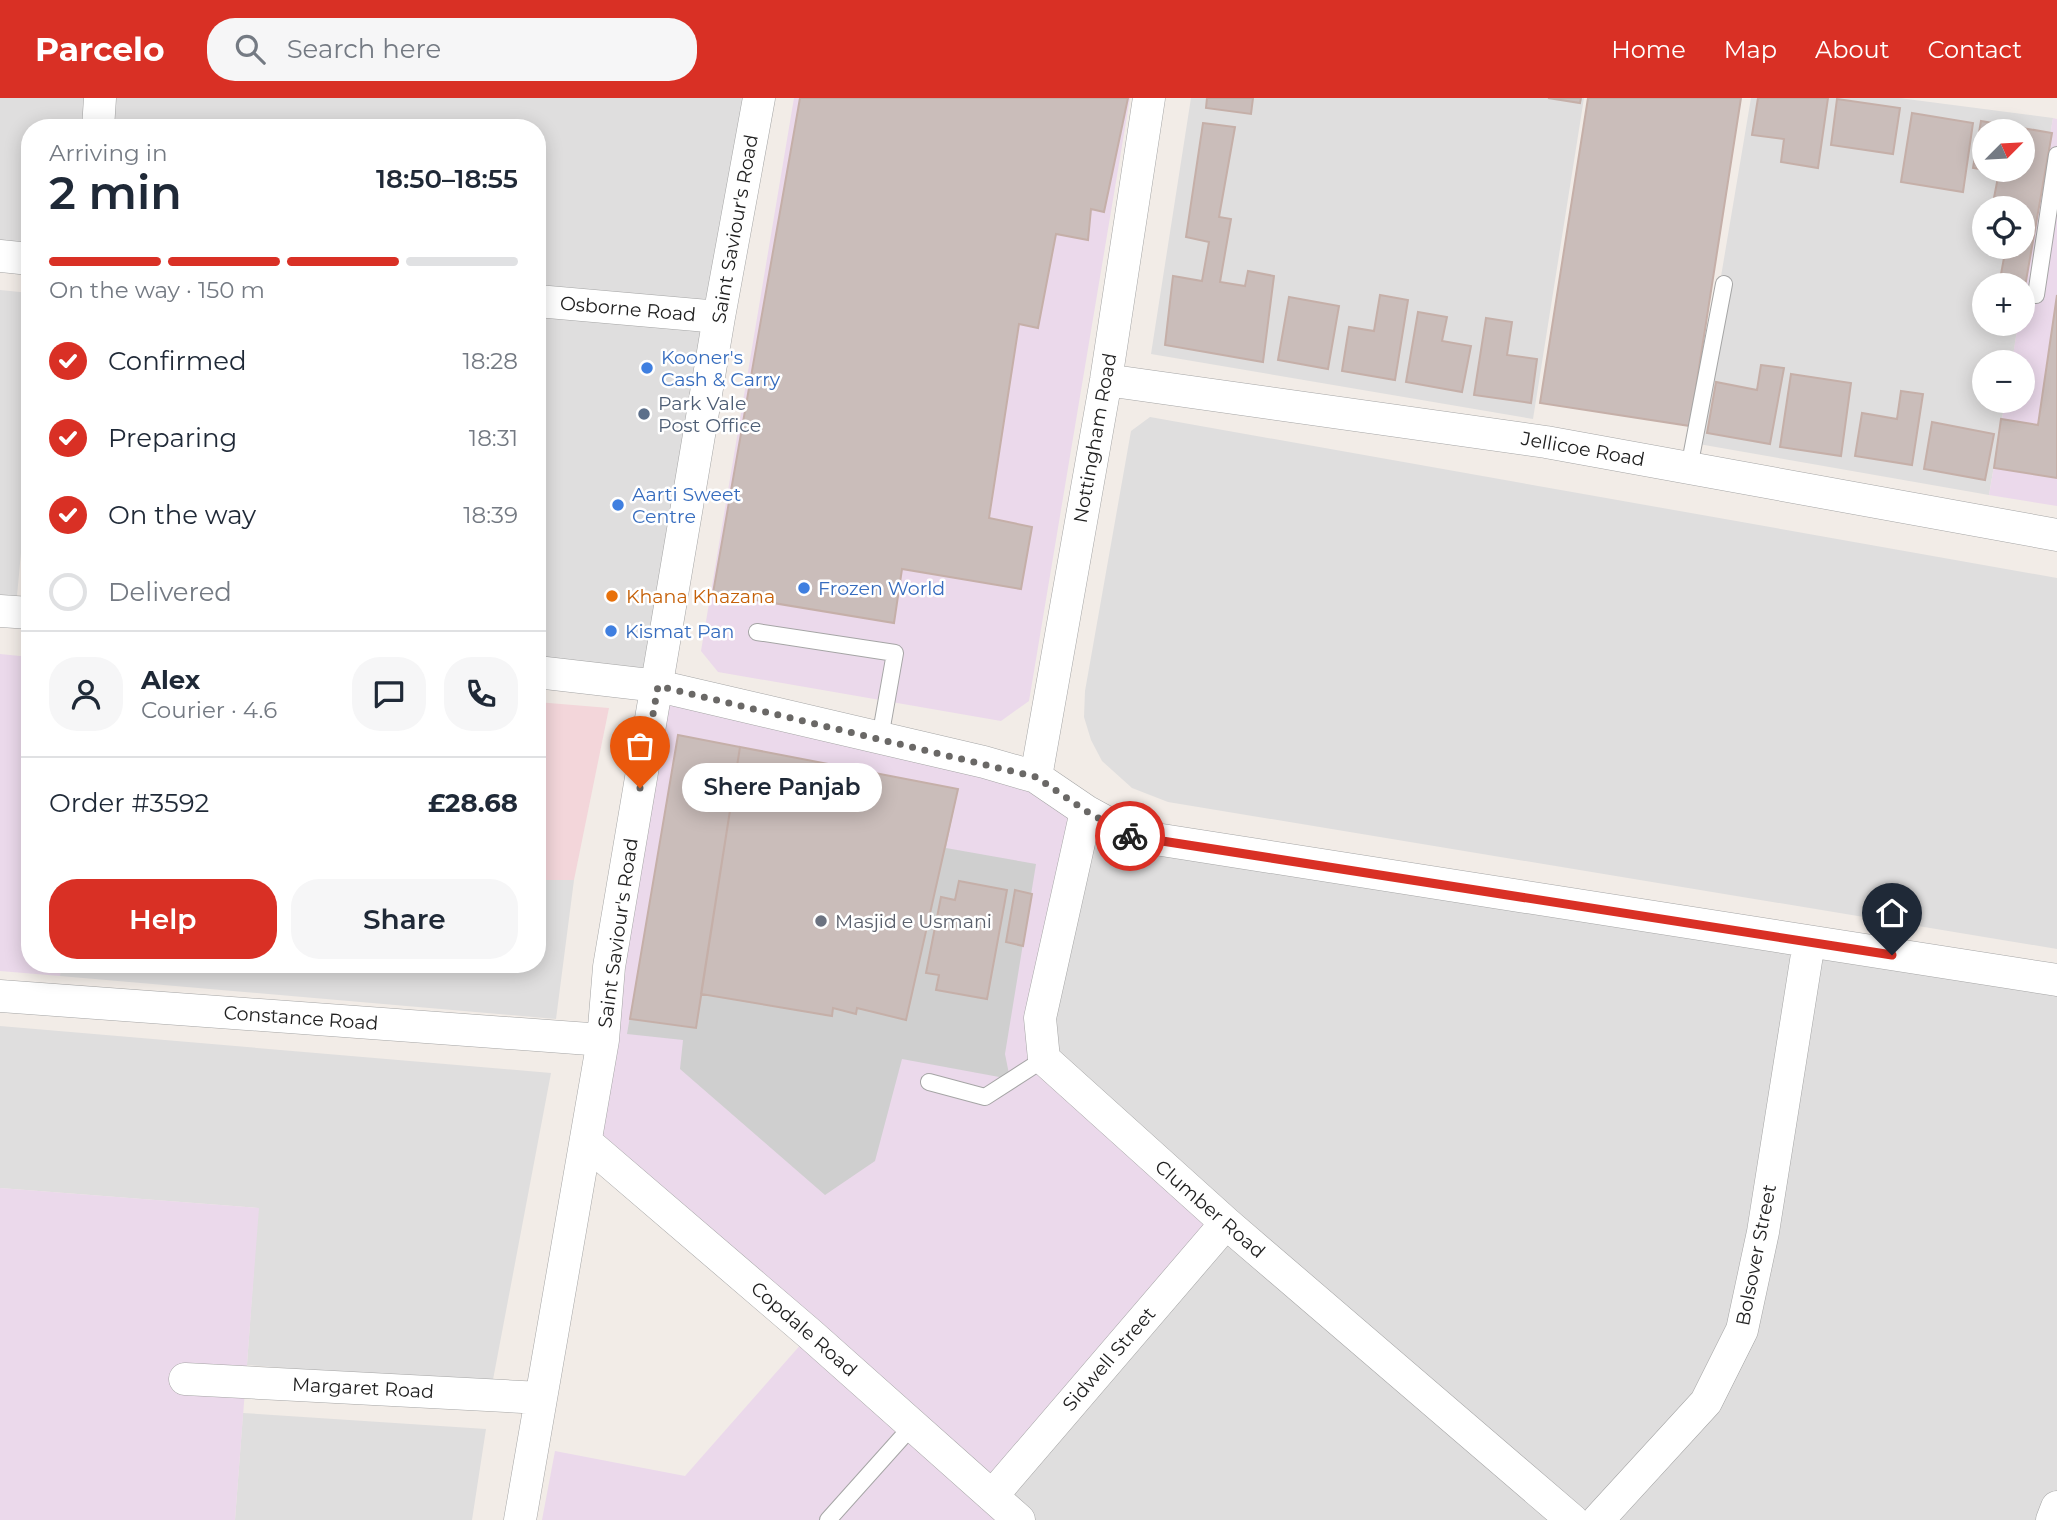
<!DOCTYPE html>
<html lang="en">
<head>
<meta charset="utf-8">
<style>
	:root { --surface:#fff; --page:#f6f6f7; --text:#1f2937; --muted:#747a83; --line:#e0e1e3; --accent:#d93025 }
	body { margin:0; font-family:Montserrat,sans-serif; background:var(--page); color:var(--text); height:100vh; display:flex; flex-direction:column; font-size:26px; white-space:nowrap }
	* { box-sizing:border-box; margin:0 }
	p { font-size:23px; color:var(--muted) }
	.icon { flex:none; width:38px; height:38px; fill:none; stroke:currentColor; stroke-width:2; stroke-linecap:round; stroke-linejoin:round }
	.map { position:relative; flex:1; overflow:hidden }
	.details { position:absolute; left:21px; top:21px; width:525px; height:854px; display:flex; flex-direction:column; background:var(--surface); border-radius:28px; box-shadow:0 4px 18px #0003 }
	.details>* { flex:none }
	.needle { width:46px; rotate:66deg }
	.fabs { position:absolute; left:1972px; top:21px; display:grid; gap:14px }
	.fabs a { display:grid; place-items:center; width:63px; height:63px; border-radius:50%; background:var(--surface); box-shadow:0 4px 18px #0003; font-size:35px }
	.pin { position:absolute; display:grid; place-items:center; width:60px; height:60px; color:#fff; margin:-72px -30px; border-radius:50% 50% 50% 0; rotate:-45deg; box-shadow:0 0 7px #0007 }
	.pin .icon { rotate:45deg }
	.courier { position:absolute; display:grid; place-items:center; width:70px; height:70px; margin:-35px; border:5px solid #d93025; border-radius:50%; background:#fff; color:#222; box-shadow:0 2px 9px #0007 }
	.bubble { position:absolute; height:49px; border-radius:24px; background:var(--surface); box-shadow:0 4px 18px #0003; font-size:23px; font-weight:600; line-height:49px; text-align:center }
	.overview em { font-style:normal; font-weight:600 }
	.overview div { display:flex; flex-direction:column-reverse }
	.overview { display:flex; align-items:center; justify-content:space-between; height:119px; padding:0 28px }
	h1 { font-size:46px; font-weight:600; line-height:52px }
	.bar { display:grid; grid-template-columns:repeat(4,1fr); gap:10px 7px; align-content:center; height:84px; padding:0 28px }
	.bar i { height:9px; border-radius:5px; background:var(--line) }
	.bar .current { background:var(--accent) }
	.bar p { grid-column:span 4 }
	.line { display:flex; align-items:center; gap:18px; padding:0 28px; border-top:2px solid var(--line) }
	.line div { flex:1 }
	.round { display:grid; place-items:center; flex:none; width:74px; height:74px; border-radius:28px; background:var(--page) }
	ol { padding:0 28px; list-style:none }
	li { display:flex; align-items:center; gap:21px; height:77px }
	li p { margin-inline-start:auto }
	li .icon { padding:7px; border-radius:50%; background:var(--accent); color:#fff; stroke-width:4 }
	li:last-child { color:var(--muted) }
	li i { width:38px; height:38px; border:4px solid var(--line); border-radius:50% }
	.primary-button { display:flex; gap:14px; margin-top:auto; padding:14px 28px }
	.primary-button a { flex:1; height:80px; border-radius:28px; background:var(--accent); color:#fff; font-size:28px; font-weight:600; line-height:80px; text-align:center }
	.primary-button a+a { background:var(--page); color:var(--text) }
	header { display:flex; align-items:center; gap:42px; box-sizing:border-box; height:98px; padding:0 35px; background:var(--accent); color:#fff }
	header strong { font-size:33px }
	nav { display:flex; gap:38px; margin-inline-start:auto; font-size:24px }
	.search { width:490px; height:63px; background:var(--page); display:flex; align-items:center; gap:18px; box-sizing:border-box; padding:0 24px; border-radius:28px; color:var(--muted); font-size:26px }
	.map>svg:first-child { display:block }
</style>
</head>
<body>
<header>
<strong>Parcelo</strong>
<div class="search"><svg class="icon" aria-label="search" viewBox="0 0 24 24"><circle cx="10" cy="10" r="6"/><path d="M15 15l6 6"/></svg>Search here</div>
<nav><a>Home</a><a>Map</a><a>About</a><a>Contact</a></nav>
</header>
<div class="map">
<svg width="2057" height="1422" viewBox="0 0 2057 1422">
	<rect width="100%" height="100%" fill="#f2ece7"/>
	<!-- residential -->
	<path fill="#dfdede" fill-rule="evenodd" d="M0 0H759L658 588 537 574V30H30V161L0 158Z
		M1191 0H1584L1533 321 1151 256Z
		M1751 0H1899L2053 20 2023 197V187H1984V226H2018L2012 264H1984V303H2005L1989 397 1693 345ZM1984 33H2023V72H1984ZM1984 110H2023V149H1984Z
		M0 192 30 195V357L17 498 0 497Z
		M1150 319 2057 480V851L1168 704 1132 690 1102 663 1091 642 1084 619 1085 593 1131 333Z
		M1086 713 2057 885V1422H1019L992 1398 1044 961Z
		M537 782H574L556 921 60 878 61 866H537Z
		M0 928 551 975 492 1287 247 1267 258 1110 0 1090Z
		M243 1315 486 1331 472 1422H235Z"/>
	<!-- commercial -->
	<path fill="#f3d6da" d="M537 604 609 610 574 782H537Z"/>
	<!-- industrial -->
	<path fill="#ebd9eb" d="M794 0H1130L1029 603 1001 623 718 574 701 553Z
		M2053 20 2057 21V408L1989 397 2005 303H2023V264H2012L2018 226H2023V197Z
		M0 556 30 559V866H61L60 878 0 873Z
		M658 588 984 664 1086 713 1044 961 1226 1125 992 1397 1019 1422H542L555 1353 685 1378 810 1236 586 1044Z
		M0 1090 259 1110 235 1422H0Z"/>
	<!-- religious -->
	<path fill="#cfcfcf" d="M678 637 958 691 946 750 1036 766 1005 956 1010 981 902 961 875 1063 825 1097 680 971 683 942 627 936Z"/>
	<!-- building -->
	<path fill="#cabdba" stroke="#c5afa8" stroke-width="2" fill-rule="evenodd" d="M800 0H1128L1104 114 1091 111 1088 142 1056 136 1038 230 1019 226 989 420 1032 429 1021 491 902 471 894 525 713 495Z
		M1207 0H1253L1251 16 1206 10Z
		M1548 0H1581L1580 5Z
		M1588 0H1741L1690 328 1540 305Z
		M1758 0H1828L1818 70 1781 64 1784 41 1752 37Z
		M1837 1 1900 10 1893 56 1831 47Z
		M1912 15 1973 25 1963 94 1901 84Z
		M1981 23 2052 35 2023 200V187H1999L2006 149H2023V110H1992L1999 74 1973 70ZM1984 33H2023V72H1984Z
		M1203 25 1235 29 1219 119 1231 121 1220 184 1245 188 1248 173 1274 178 1263 264 1165 247 1173 178 1202 183 1209 144 1186 139Z
		M1380 197 1408 202 1395 282 1342 273 1349 229 1374 233Z
		M2057 197V380L1994 370 2001 321 2038 327Z
		M1289 199 1339 208 1328 271 1278 262Z
		M1418 214 1447 219 1442 243 1471 248 1462 294 1406 284Z
		M1486 220 1512 224 1507 257 1537 261 1531 305 1474 297Z
		M1761 267 1784 270 1770 346 1707 335 1716 284 1757 292Z
		M1791 276 1851 285 1841 358 1780 349Z
		M1901 293 1923 296 1912 367 1855 358 1862 315 1897 321Z
		M1932 324 1994 336 1985 382 1924 371Z
		M678 637 740 649 696 930 630 921Z
		M740 649 958 691 906 922 857 910 856 916 833 910 832 918 701 896Z
		M959 783 1007 792 987 901 936 892 939 877 926 875 941 799 955 802Z
		M1015 792 1032 796 1023 848 1006 844Z"/>
	<g fill="none" stroke-linecap="round" stroke-linejoin="round">
		<!-- service casing -->
		<g stroke="#a5a5a5" stroke-width="18">
			<path id="service" d="M2036 197 2057 57
				M1689 370 1724 186
				M757 534 895 555 880 640
				M929 984 985 999 1044 961
				M828 1422 913 1327"/>
		</g>
		<!-- minor casing -->
		<g stroke="#a5a5a5" stroke-width="33">
			<path id="minor" d="M98 30 100 0
				M0 158 30 161
				M537 203 719 219
				M1106 282 1546 344 2057 437
				M0 513 30 515
				M537 574 658 588 984 664 1036 679 1086 713 1130 737 2057 882
				M1036 679 1106 282 1149 0
				M1086 713 1040 920 1044 961 1226 1125 1572 1422
				M0 898 603 942
				M586 1044 810 1236 1019 1422
				M185 1281 541 1300
				M992 1398 1226 1125
				M520 1422 603 942 609 869 719 219 759 0
				M1598 1422 1706 1304 1742 1232 1763 1134 1809 844
				M2052 1422 2057 1409"/>
		</g>
		<!-- service -->
		<use href="#service" stroke="#fff" stroke-width="16"/>
		<!-- minor -->
		<use href="#minor" stroke="#fff" stroke-width="32"/>
	</g>
	<g fill="none" stroke-linecap="round" stroke-linejoin="round">
		<!-- done -->
		<path stroke="#6a6866" stroke-width="7" stroke-dasharray="0 12.6" d="M640 690 658 588 1036 679 1086 713 1130 738"/>
		<!-- route -->
		<path stroke="#d93025" stroke-width="9" d="M1130 738 1892 857"/>
	</g>
	<!-- markers -->
	<g fill="#3f7fe0" stroke="#fff" stroke-width="2.5">
		<circle cx="647" cy="270" r="7"/>
		<circle cx="618" cy="407" r="7"/>
		<circle cx="804" cy="490" r="7"/>
		<circle cx="611" cy="533" r="7"/>
	</g>
	<circle fill="#5c6f8a" stroke="#fff" stroke-width="2.5" cx="644" cy="316" r="7"/>
	<circle fill="#e8710a" stroke="#fff" stroke-width="2.5" cx="612" cy="498" r="7"/>
	<circle fill="#6b7280" stroke="#fff" stroke-width="2.5" cx="821" cy="823" r="7"/>
	<g text-anchor="middle" dominant-baseline="central" stroke-width="5" stroke-linejoin="round" paint-order="stroke">
		<!-- street labels -->
		<g font-size="19" fill="#212121" stroke="#fff">
			<text transform="translate(735 131) rotate(-80)">Saint Saviour's Road</text>
			<text transform="translate(628 211) rotate(5)">Osborne Road</text>
			<text transform="translate(1095 340) rotate(-80)">Nottingham Road</text>
			<text transform="translate(1583 351) rotate(10)">Jellicoe Road</text>
			<text transform="translate(618 835) rotate(-82)">Saint Saviour's Road</text>
			<text transform="translate(301 920) rotate(4)">Constance Road</text>
			<text transform="translate(1210 1111) rotate(41)">Clumber Road</text>
			<text transform="translate(1756 1157) rotate(-79)">Bolsover Street</text>
			<text transform="translate(804 1231) rotate(41)">Copdale Road</text>
			<text transform="translate(1109 1261) rotate(-49)">Sidwell Street</text>
			<text transform="translate(363 1290) rotate(3)">Margaret Road</text>
		</g>
		<!-- shop labels -->
		<g font-size="19" fill="#366cbe" stroke="#fff" text-anchor="start">
			<text x="661" y="259">Kooner's<tspan x="661" dy="22">Cash &amp; Carry</tspan></text>
			<text x="632" y="396">Aarti Sweet<tspan x="632" dy="22">Centre</tspan></text>
			<text x="818" y="490">Frozen World</text>
			<text x="625" y="533">Kismat Pan</text>
		</g>
		<!-- service labels -->
		<g font-size="19" fill="#4e5e75" stroke="#fff" text-anchor="start">
			<text x="658" y="305">Park Vale<tspan x="658" dy="22">Post Office</tspan></text>
		</g>
		<!-- food labels -->
		<g font-size="19" fill="#c56008" stroke="#fff" text-anchor="start">
			<text x="626" y="498">Khana Khazana</text>
		</g>
		<!-- worship labels -->
		<g font-size="19" fill="#5b616d" stroke="#fff" text-anchor="start">
			<text x="835" y="823">Masjid e Usmani</text>
		</g>
	</g>
</svg>
<div class="fabs">
<a><svg class="needle" viewBox="-14 -14 28 28"><path d="M0-13l5 13h-10z" fill="#e53935"/><path d="M0 13l5-13h-10z" fill="#747a83"/></svg></a>
<a><svg class="icon" aria-label="locate" viewBox="0 0 24 24"><circle cx="12" cy="12" r="6"/><path d="M12 2v4M12 18v4M2 12h4M18 12h4"/></svg></a>
<a>+</a>
<a>−</a>
</div>
<div class="pin" style="left:640px;top:690px;background:#ea580c"><svg class="icon" aria-label="bag" viewBox="0 0 24 24"><path d="M5 8h14l-1 12H6zM9 8a3 3 0 0 1 6 0"/></svg></div>
<div class="pin" style="left:1892px;top:857px;background:#1f2937"><svg class="icon" aria-label="home" viewBox="0 0 24 24"><path d="M3 11l9-7 9 7M6 9v11h12V9"/></svg></div>
<div class="courier" style="left:1130px;top:738px"><svg class="icon" aria-label="bike" viewBox="0 0 24 24"><circle cx="6" cy="16" r="4"/><circle cx="18" cy="16" r="4"/><path d="M6 16l4-8h5l3 8M10 8l3 8H6M13 5h3"/></svg></div>
<div class="bubble" style="left:682px;top:665px;width:200px">Shere Panjab</div>
<section class="details">
<div class="overview"><div><h1>2 min</h1><p>Arriving in</p></div><em>18:50–18:55</em></div>
<div class="bar"><i class="current"></i><i class="current"></i><i class="current"></i><i></i><p>On the way · 150 m</p></div>
<ol>
<li><svg class="icon" aria-label="check" viewBox="0 0 24 24"><path d="M5 12l5 5 9-10"/></svg>Confirmed<p>18:28</p></li>
<li><svg class="icon" aria-label="check" viewBox="0 0 24 24"><path d="M5 12l5 5 9-10"/></svg>Preparing<p>18:31</p></li>
<li><svg class="icon" aria-label="check" viewBox="0 0 24 24"><path d="M5 12l5 5 9-10"/></svg>On the way<p>18:39</p></li>
<li><i></i>Delivered</li>
</ol>
<div class="line" style="height:126px"><a class="round"><svg class="icon" aria-label="person" viewBox="0 0 24 24"><circle cx="12" cy="8" r="4"/><path d="M4 21q1-7 8-7t8 7"/></svg></a><div><b>Alex</b><p>Courier · 4.6</p></div><a class="round"><svg class="icon" aria-label="chat" viewBox="0 0 24 24"><path d="M4 5h16v11H9l-5 4z"/></svg></a><a class="round"><svg class="icon" aria-label="phone" viewBox="0 0 24 24"><path d="M5 4h4l2 5-3 2q2 4 5 5l2-3 5 2v4C11 20 4 13 5 4z"/></svg></a></div>
<div class="line" style="height:91px"><div>Order #3592</div><b>£28.68</b></div>
<div class="primary-button"><a>Help</a><a>Share</a></div>
</section>
</div>
</body>
</html>
